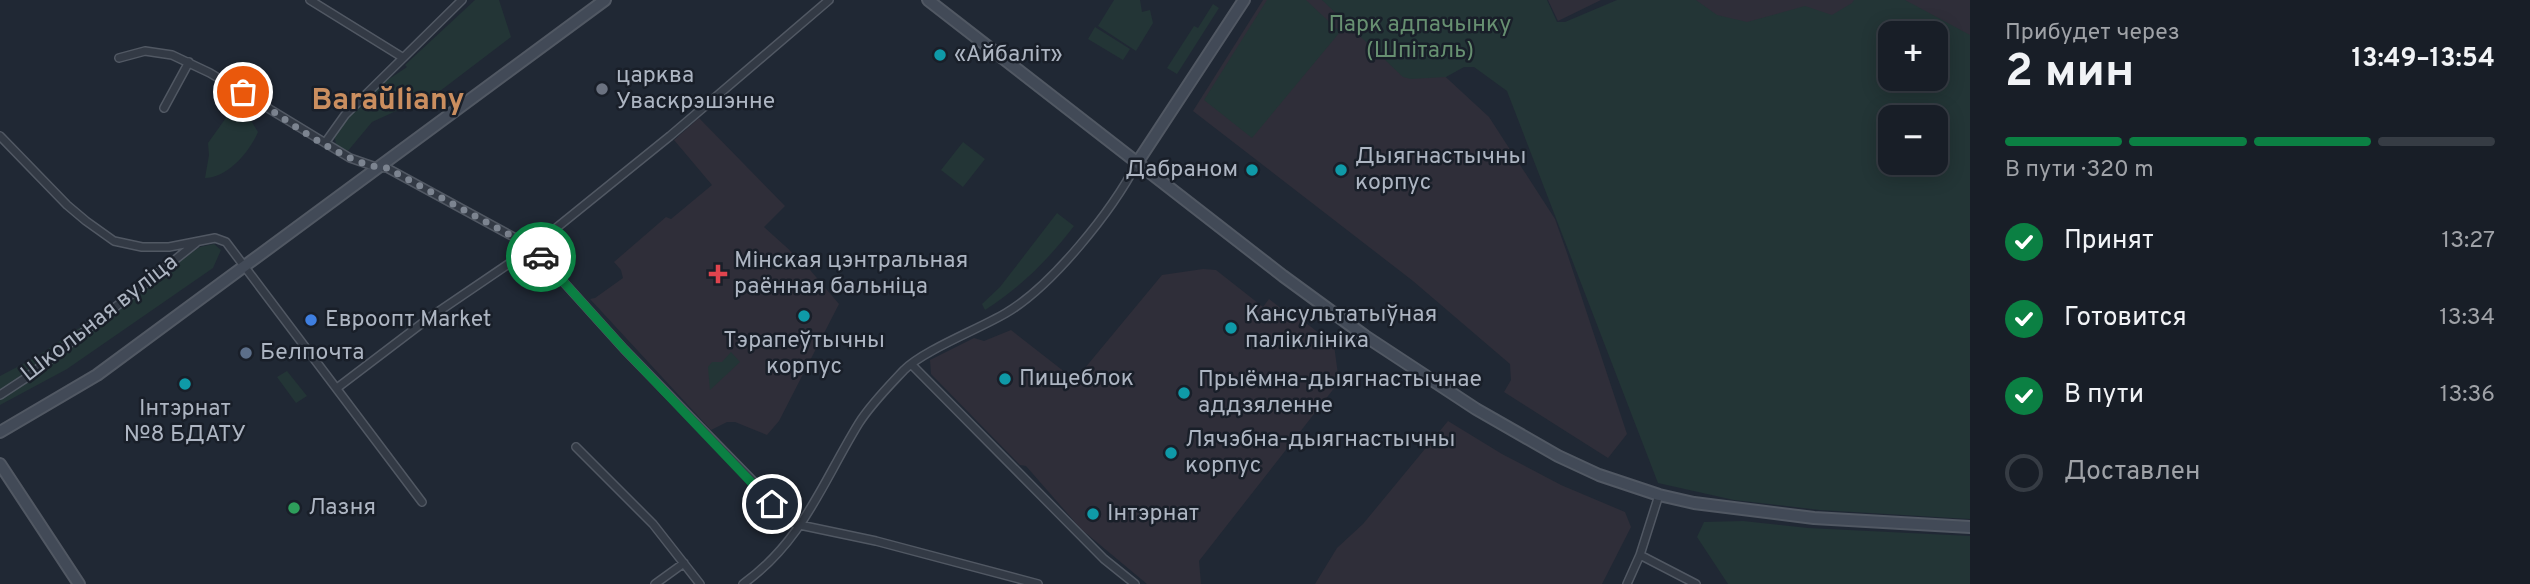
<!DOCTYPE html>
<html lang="ru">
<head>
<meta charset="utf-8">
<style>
	:root { --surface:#181e27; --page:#21272f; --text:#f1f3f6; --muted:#9fa2a7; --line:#363c44; --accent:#0b8043 }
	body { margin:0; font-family:Overpass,sans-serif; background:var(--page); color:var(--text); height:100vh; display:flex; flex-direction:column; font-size:26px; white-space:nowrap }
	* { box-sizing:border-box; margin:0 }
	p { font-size:23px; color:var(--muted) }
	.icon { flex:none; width:38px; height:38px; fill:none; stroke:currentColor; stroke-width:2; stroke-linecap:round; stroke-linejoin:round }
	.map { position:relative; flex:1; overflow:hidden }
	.details { display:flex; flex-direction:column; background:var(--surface); width:560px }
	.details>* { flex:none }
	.tools { position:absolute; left:1878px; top:21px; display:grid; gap:14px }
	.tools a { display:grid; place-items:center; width:70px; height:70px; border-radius:14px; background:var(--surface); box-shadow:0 4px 18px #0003,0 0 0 2px var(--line); font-size:35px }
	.pin { position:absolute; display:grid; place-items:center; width:60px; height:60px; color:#fff; margin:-30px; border:4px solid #fff; border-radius:50%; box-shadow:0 2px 7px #0007 }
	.courier { position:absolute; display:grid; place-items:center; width:70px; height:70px; margin:-35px; border:5px solid #0b8043; border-radius:50%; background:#fff; color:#222; box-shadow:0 2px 9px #0007 }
	.overview em { font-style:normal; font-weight:700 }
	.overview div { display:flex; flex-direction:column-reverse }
	.overview { display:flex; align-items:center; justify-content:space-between; height:119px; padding:0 35px }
	h1 { font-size:46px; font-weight:700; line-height:52px }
	.bar { display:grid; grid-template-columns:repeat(4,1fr); gap:10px 7px; align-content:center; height:84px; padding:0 35px }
	.bar i { height:9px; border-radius:5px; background:var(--line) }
	.bar .on { background:var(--accent) }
	.bar p { grid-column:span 4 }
	ol { padding:0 35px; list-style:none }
	li { display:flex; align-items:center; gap:21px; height:77px }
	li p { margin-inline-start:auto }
	li .icon { padding:7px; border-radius:50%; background:var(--accent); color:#fff; stroke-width:4 }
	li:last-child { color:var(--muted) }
	li i { width:38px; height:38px; border:4px solid var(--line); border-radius:50% }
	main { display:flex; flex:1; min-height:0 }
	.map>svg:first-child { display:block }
</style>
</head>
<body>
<main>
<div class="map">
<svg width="1970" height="584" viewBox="0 0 1970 584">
	<rect width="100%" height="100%" fill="#202834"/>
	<!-- medical -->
	<path fill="#2f2e39" d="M1263 0H1322L1437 69 1489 117 1555 219 1567 253 1627 434 1608 458 1504 392 1511 380 1510 364 1413 281 1193 111Z
		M1548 0H1601L1558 21Z
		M1676 0H1970V52L1936 33 1728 32Z
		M699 118 785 206 764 227 805 264 839 304 779 421 767 435 735 422H727L711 430 590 299 595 298 623 278 621 270 614 262 666 217 671 219 712 185 674 140Z
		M1203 269 1216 270 1263 307 1269 299 1283 310 1285 321 1301 319 1334 345 1339 382 1199 561 1201 584H1147L1081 529 1026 466 1020 465 931 374 930 360 974 338 984 341 1011 330 1075 380 1162 275Z
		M1448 421 1502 454 1561 485 1625 512 1631 527 1602 584H1315L1337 548 1363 524Z"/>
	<!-- green -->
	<path fill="#233536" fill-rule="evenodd" d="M475 0H499L511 37 440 91 372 122 347 152 336 144 334 134 374 89 407 67 405 65Z
		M1114 0H1140L1142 12 1150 10 1153 23 1136 51 1098 26Z
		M1267 0H1306L1340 32 1252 138 1204 100Z
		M1322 0H1547L1557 22H1565L1617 0H1696L1717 15 1747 22 1805 6 1832 15 1852 3 1854 0H1905L1970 35V519L1820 510 1734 500 1658 483 1507 91 1474 67H1464L1446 77 1411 79 1403 77ZM1890 33H1936V79H1890ZM1890 117H1936V163H1890Z
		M1213 4 1219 8 1177 74 1167 68 1194 26 1198 28Z
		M1095 27 1130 49 1123 60 1088 39Z
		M241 104 258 132C249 153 227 178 205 178L209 155 208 143 233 108Z
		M963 142 985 159 963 187 941 170Z
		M1057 213 1074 226C1048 260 1021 287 985 310L982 304 1000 287Z
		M214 244 221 250 213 268 67 369 0 405V376L36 357 200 247Z
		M731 352 740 362 710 390 708 367 712 362H722Z
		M287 371 307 396 296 403 277 377Z
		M1743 521 1808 528 1970 536V584H1728L1697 537 1704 522Z"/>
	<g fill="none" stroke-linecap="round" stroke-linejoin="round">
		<!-- street casing -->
		<g stroke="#515863" stroke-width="10">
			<path id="street" d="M310 0 402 57
				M119 58 145 51 172 55 210 73 350 158 376 167 387 168 532 247 624 349 795 524 876 541 1038 584
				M164 108 189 62
				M0 136 67 205 86 221 114 241 142 247H169L215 238 226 242 422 502
				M325 143 345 115 462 0
				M911 364 1104 559 1135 584
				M337 388 429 318 529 250 670 136 829 0
				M0 395 26 378 196 243
				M576 447 653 524 700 584
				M1640 555 1696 584
				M655 584 684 563
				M743 584C803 541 822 483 859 423 871 404 889 386 904 370 924 350 979 329 1006 313 1052 286 1112 211 1137 163
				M1627 584 1640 555 1659 495"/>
		</g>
		<!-- secondary casing -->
		<g stroke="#515863" stroke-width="14">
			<path id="secondary" d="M928 0 1283 276 1365 336 1476 409 1558 456 1599 475 1659 495 1694 503 1814 518 1970 527
				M1137 163 1244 0
				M0 432 97 375 605 0
				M0 464 79 584"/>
		</g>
		<!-- street -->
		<use href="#street" stroke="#333a45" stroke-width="7"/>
		<!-- secondary -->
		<use href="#secondary" stroke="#424a57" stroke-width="10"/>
	</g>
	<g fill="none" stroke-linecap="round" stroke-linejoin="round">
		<!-- done -->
		<path stroke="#7c8490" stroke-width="7" stroke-dasharray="0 12.6" d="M243 92C282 115 343 166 387 168L532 247 541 257"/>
		<!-- route -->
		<path stroke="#0b8043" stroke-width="9" d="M541 257 624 349 772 504"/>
	</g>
	<!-- markers -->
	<g fill="#0f9aa8" stroke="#191f29" stroke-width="2.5">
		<circle cx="940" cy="55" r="7"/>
		<circle cx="1252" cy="170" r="7"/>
		<circle cx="1341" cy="170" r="7"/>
		<circle cx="804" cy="316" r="7"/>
		<circle cx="1231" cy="328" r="7"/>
		<circle cx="1005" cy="379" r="7"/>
		<circle cx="185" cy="384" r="7"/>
		<circle cx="1184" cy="393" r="7"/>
		<circle cx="1171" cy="453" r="7"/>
		<circle cx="1093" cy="514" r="7"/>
	</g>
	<circle fill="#6b7280" stroke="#191f29" stroke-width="2.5" cx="602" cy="89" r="7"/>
	<path fill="#e0444e" stroke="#191f29" stroke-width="2.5" d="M714.5 263.5h7v7h7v7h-7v7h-7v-7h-7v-7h7z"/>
	<circle fill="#3f7fe0" stroke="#191f29" stroke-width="2.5" cx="311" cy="320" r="7"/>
	<circle fill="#5c6f8a" stroke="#191f29" stroke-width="2.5" cx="246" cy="353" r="7"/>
	<circle fill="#2e9e5b" stroke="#191f29" stroke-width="2.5" cx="294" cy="508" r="7"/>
	<g text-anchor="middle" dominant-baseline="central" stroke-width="5" stroke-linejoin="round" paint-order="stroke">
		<!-- park labels -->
		<g font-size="23" fill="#679071" stroke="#191f29">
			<text x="1420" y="25">Парк адпачынку<tspan x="1420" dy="26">(Шпіталь)</tspan></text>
		</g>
		<!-- poi labels -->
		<g font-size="23" fill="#adb5c2" stroke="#191f29" text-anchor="start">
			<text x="954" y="55">«Айбаліт»</text>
			<text x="616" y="76">царква<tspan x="616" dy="26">Уваскрэшэнне</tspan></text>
			<text x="1355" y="157">Дыягнастычны<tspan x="1355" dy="26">корпус</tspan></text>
			<text x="1238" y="170" text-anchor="end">Дабраном</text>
			<text x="734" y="261">Мінская цэнтральная<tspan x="734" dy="26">раённая бальніца</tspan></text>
			<text x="1245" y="315">Кансультатыўная<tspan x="1245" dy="26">паліклініка</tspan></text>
			<text x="325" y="320">Евроопт Market</text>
			<text x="804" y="341" text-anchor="middle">Тэрапеўтычны<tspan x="804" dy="26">корпус</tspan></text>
			<text x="260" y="353">Белпочта</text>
			<text x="1019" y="379">Пищеблок</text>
			<text x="1198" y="380">Прыёмна-дыягнастычнае<tspan x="1198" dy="26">аддзяленне</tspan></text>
			<text x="185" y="409" text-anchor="middle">Інтэрнат<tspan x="185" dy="26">№8 БДАТУ</tspan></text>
			<text x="1185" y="440">Лячэбна-дыягнастычны<tspan x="1185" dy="26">корпус</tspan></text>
			<text x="308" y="508">Лазня</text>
			<text x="1107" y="514">Інтэрнат</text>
		</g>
		<!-- street labels -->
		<g font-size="23" fill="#adb5c2" stroke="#191f29">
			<text transform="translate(100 319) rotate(-38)">Школьная вуліца</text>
		</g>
		<!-- district labels -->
		<g font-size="30" font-weight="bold" fill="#ca8e5f" stroke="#191f29">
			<text x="388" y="101">Baraŭliany</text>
		</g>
	</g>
</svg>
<div class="tools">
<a>+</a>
<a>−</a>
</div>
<div class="pin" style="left:243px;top:92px;background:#ea580c"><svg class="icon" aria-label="bag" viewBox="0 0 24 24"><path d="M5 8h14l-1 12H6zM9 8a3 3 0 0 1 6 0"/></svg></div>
<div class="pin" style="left:772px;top:504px;background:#1f2937"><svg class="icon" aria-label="home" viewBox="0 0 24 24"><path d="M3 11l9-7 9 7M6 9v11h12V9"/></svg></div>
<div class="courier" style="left:541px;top:257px"><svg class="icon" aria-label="car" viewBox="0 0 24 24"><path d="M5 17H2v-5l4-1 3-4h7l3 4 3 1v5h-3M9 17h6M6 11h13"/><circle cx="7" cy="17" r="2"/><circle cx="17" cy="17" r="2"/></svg></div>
</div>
<section class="details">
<div class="overview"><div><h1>2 мин</h1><p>Прибудет через</p></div><em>13:49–13:54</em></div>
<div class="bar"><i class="on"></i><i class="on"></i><i class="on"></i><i></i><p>В пути · 320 m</p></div>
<ol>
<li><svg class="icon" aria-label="check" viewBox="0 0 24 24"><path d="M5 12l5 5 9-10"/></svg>Принят<p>13:27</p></li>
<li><svg class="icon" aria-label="check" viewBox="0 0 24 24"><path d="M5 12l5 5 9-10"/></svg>Готовится<p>13:34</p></li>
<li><svg class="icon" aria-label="check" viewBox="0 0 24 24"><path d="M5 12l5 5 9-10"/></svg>В пути<p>13:36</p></li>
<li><i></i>Доставлен</li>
</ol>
</section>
</main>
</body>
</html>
